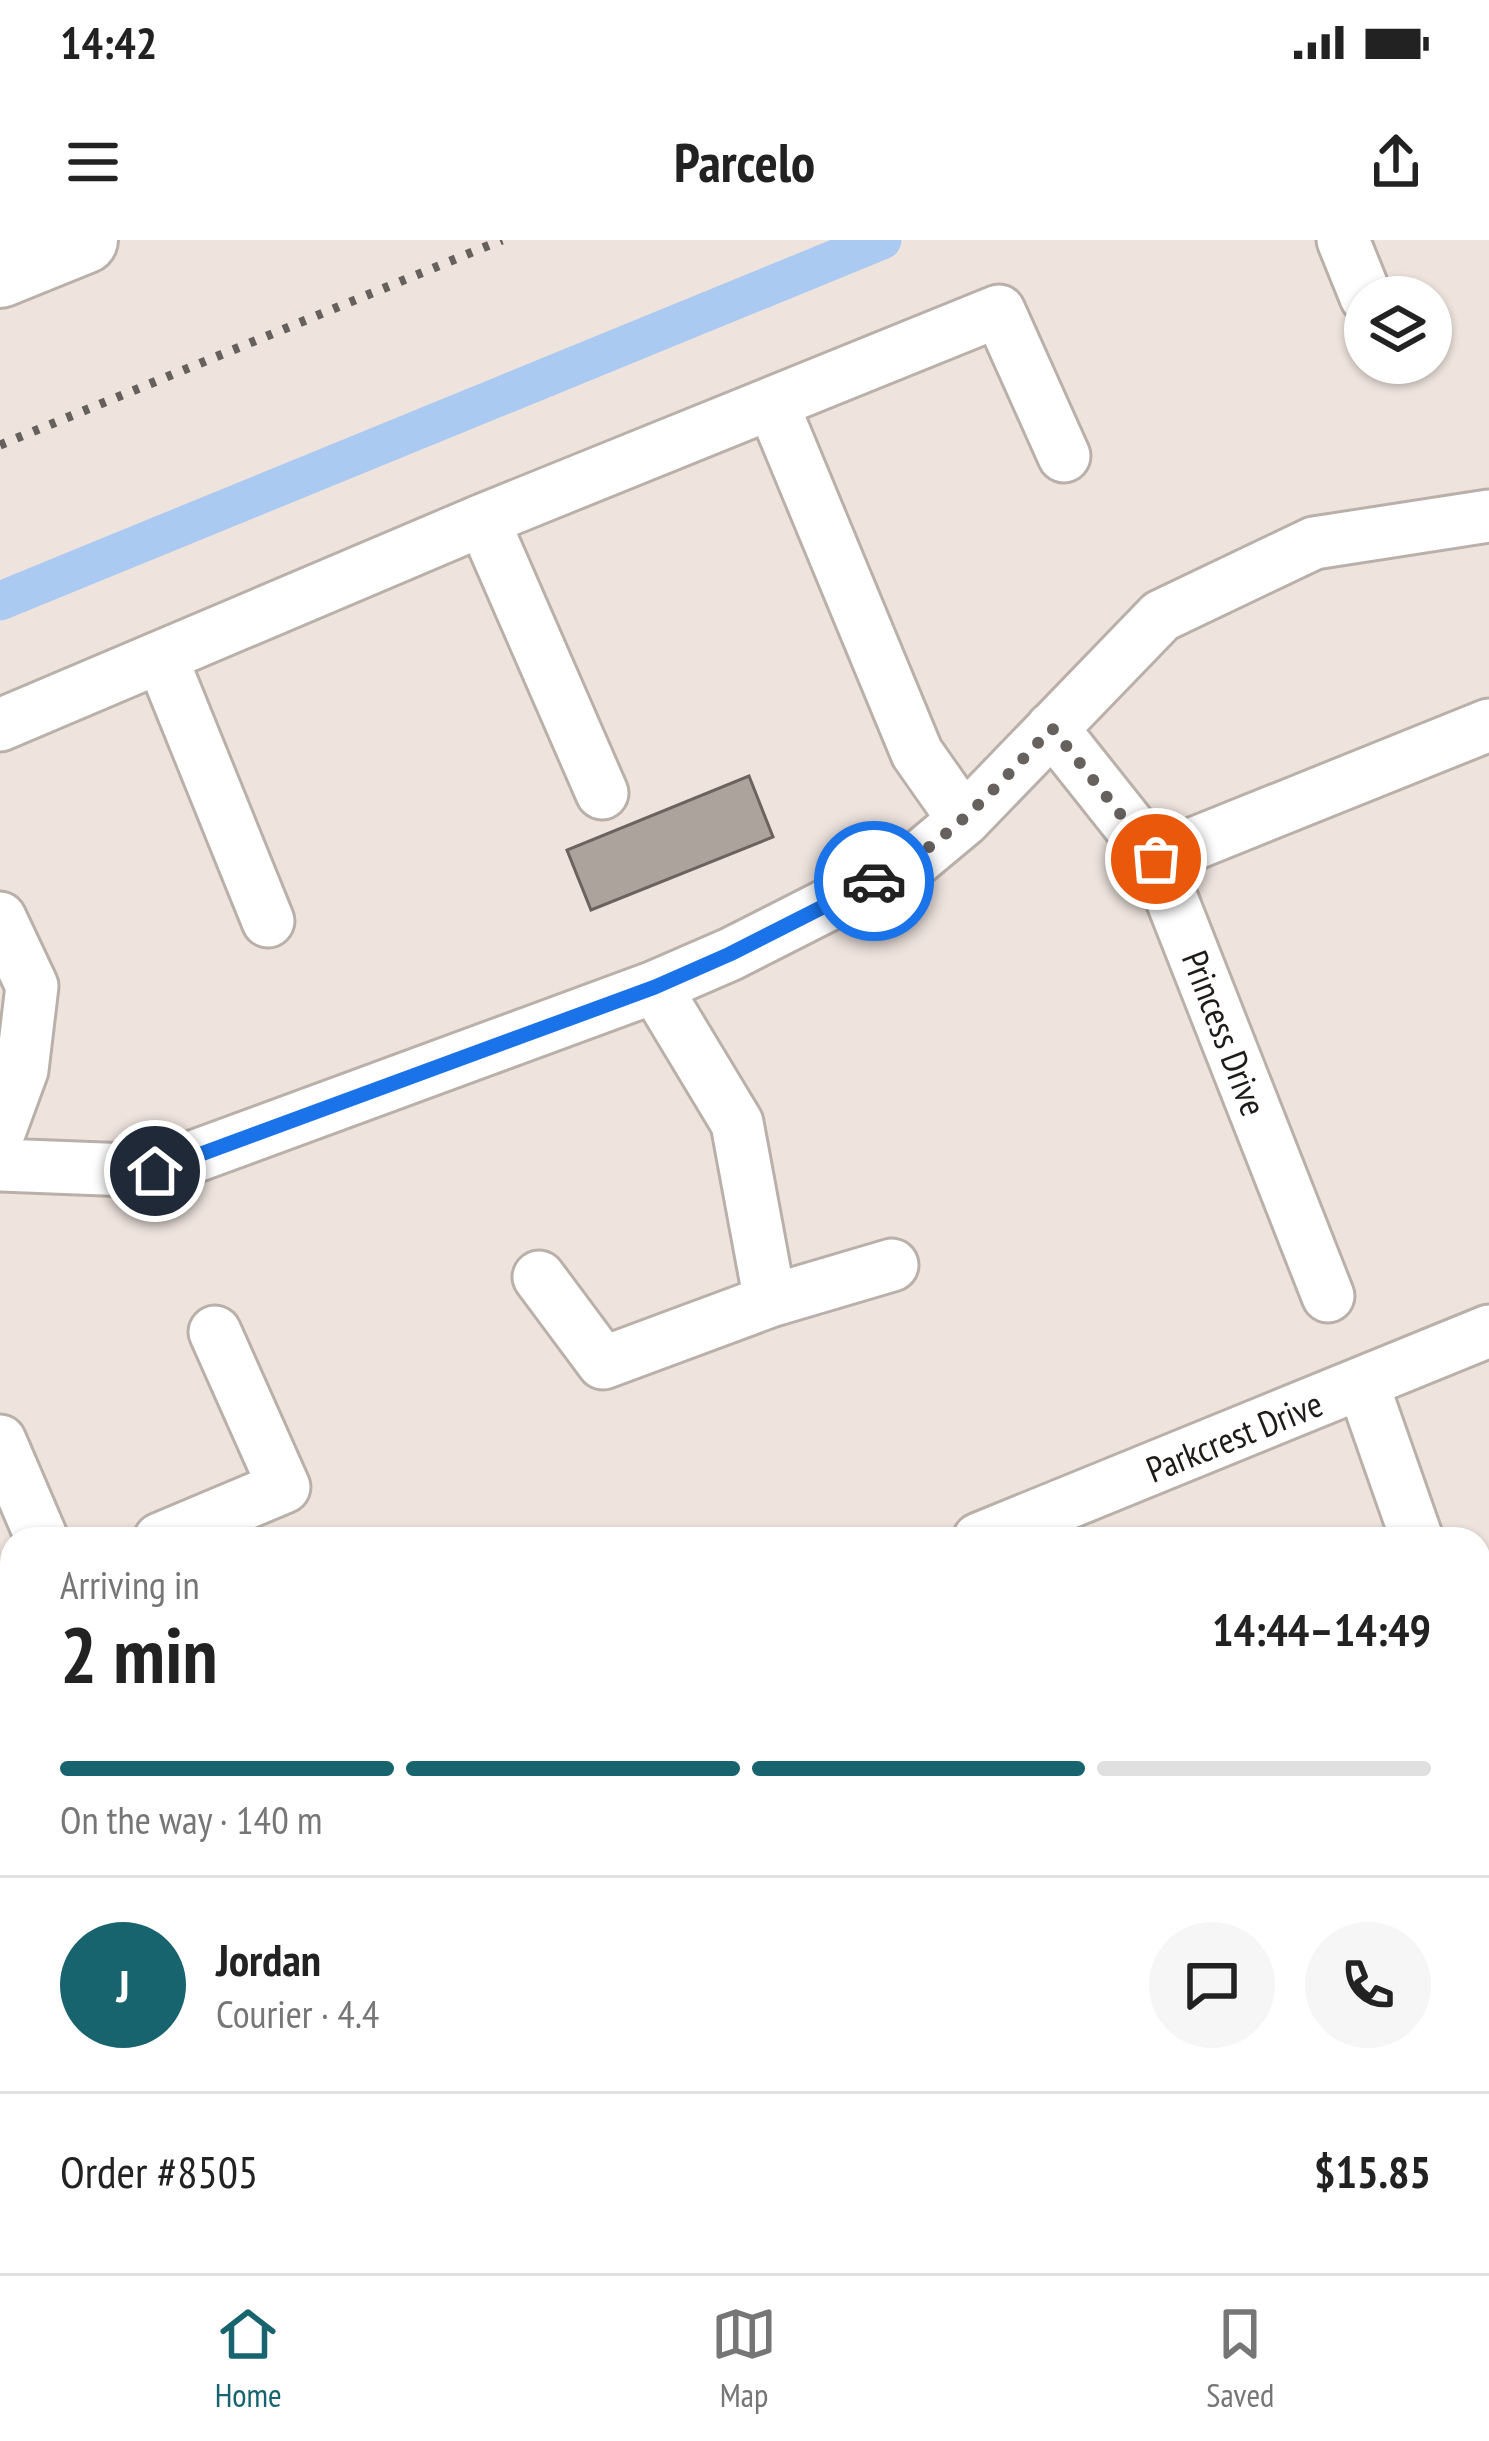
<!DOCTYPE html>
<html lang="en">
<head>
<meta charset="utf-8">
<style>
	:root { --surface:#fff; --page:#f6f6f6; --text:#222; --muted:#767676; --line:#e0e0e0; --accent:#17636e }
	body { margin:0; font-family:"PT Sans Narrow",sans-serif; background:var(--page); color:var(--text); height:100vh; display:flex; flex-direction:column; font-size:45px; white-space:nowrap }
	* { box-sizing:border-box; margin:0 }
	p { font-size:39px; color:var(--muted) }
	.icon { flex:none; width:66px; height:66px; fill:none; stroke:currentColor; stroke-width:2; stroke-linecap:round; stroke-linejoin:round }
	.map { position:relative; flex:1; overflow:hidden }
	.panel { position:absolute; left:0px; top:1287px; width:1491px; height:747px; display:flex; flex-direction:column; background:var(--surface); border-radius:36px 36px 0 0; box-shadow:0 3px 9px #0004 }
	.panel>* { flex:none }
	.buttons { position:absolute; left:1344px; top:36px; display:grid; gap:24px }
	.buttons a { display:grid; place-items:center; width:108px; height:108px; border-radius:50%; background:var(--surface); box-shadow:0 3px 9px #0004; font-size:60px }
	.pin { position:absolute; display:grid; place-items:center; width:102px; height:102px; color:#fff; margin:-51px; border:6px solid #fff; border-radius:50%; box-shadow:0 3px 12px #0007 }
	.courier { position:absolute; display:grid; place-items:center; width:120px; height:120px; margin:-60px; border:9px solid #1a73e8; border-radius:50%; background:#fff; color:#222; box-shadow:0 3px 15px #0007 }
	.summary em { font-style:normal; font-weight:600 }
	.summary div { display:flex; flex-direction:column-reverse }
	.summary { display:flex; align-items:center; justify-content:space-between; height:204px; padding:0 60px }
	h1 { font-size:78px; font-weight:600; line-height:90px }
	.bar { display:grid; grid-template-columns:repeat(4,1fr); gap:18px 12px; align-content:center; height:144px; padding:0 60px }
	.bar i { height:15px; border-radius:9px; background:var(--line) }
	.bar .current { background:var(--accent) }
	.bar p { grid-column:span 4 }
	.line { display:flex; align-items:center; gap:30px; padding:0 60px; border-top:3px solid var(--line) }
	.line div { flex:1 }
	.round { display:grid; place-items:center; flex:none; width:126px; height:126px; border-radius:63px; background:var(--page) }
	.status { display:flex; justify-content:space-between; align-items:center; height:84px; padding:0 60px; background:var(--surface); direction:ltr }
	.status svg { height:33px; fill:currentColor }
	header { display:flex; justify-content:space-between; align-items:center; height:156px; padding:0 60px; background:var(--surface); font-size:54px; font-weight:600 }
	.dock { display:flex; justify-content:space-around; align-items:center; height:168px; border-top:3px solid var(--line); background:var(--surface); font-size:33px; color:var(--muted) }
	.dock a { display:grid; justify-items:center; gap:6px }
	.dock .current { color:var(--accent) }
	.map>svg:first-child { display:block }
</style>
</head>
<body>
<div class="status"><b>14:42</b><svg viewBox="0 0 49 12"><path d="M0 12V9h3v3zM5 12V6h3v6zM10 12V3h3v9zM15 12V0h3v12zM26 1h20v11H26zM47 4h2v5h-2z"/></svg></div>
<header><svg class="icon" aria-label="menu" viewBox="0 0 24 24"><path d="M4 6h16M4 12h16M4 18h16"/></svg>Parcelo<svg class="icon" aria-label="share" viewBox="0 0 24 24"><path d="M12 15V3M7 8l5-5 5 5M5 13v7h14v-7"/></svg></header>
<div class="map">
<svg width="1489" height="2033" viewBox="0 0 1489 2033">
	<rect width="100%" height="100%" fill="#eee3dd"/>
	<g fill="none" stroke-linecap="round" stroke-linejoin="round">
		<!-- canal -->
		<path stroke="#abcaf2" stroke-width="39" d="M0 361 882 0"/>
	</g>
	<!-- building -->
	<path fill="#ada39d" stroke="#6c635e" stroke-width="3" d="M749 536 773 597 591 670 567 610Z"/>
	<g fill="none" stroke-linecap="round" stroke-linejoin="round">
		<!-- minor casing -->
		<g stroke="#bab0aa" stroke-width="57">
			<path id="minor" d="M1343 0 1366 57
				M772 163 917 513 964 580
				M483 280 602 553
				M162 419 268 681
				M0 485 483 280 999 71 1064 216
				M1052 488 1156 619 1328 1056
				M1156 619 1489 485
				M0 678 32 746 22 830 0 890
				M655 747 737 883 770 1061
				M0 925 155 931 655 747 731 714 916 620 964 580 1161 376 1314 303 1489 276
				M539 1037 603 1123 770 1061 892 1025
				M1363 1145 1417 1299
				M0 1201 42 1299
				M160 1299 284 1247 215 1092
				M979 1299 1489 1091
				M0 1364 12 1359
				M1479 1645 1489 1831
				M0 1704 12 1699
				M0 1941 12 1978
				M26 2022 30 2033
				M527 2022 528 2033
				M1011 2022V2033"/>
		</g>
		<!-- major casing -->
		<g stroke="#bab0aa" stroke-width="72">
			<path id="major" d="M0 34 84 0"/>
		</g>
		<!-- minor -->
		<use href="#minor" stroke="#fff" stroke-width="51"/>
		<!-- major -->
		<use href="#major" stroke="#fff" stroke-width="66"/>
		<!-- rail -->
		<path stroke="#66605d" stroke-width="9" stroke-dasharray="6 12" stroke-linecap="butt" d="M0 205 502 0"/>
	</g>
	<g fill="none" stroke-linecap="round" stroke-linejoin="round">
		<!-- done -->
		<path stroke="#67615e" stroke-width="12" stroke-dasharray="0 21.6" d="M874 641C948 604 996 547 1052 488L1156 619"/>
		<!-- route -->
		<path stroke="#1a73e8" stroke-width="15" d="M155 931 655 747 730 714 874 641"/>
	</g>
	<g text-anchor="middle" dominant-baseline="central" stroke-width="9" stroke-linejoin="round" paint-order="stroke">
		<!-- street labels -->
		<g font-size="36" fill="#1f1b19" stroke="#fff">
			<text transform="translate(1225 793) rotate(69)">Princess Drive</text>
			<text transform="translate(1234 1196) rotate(-22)">Parkcrest Drive</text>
		</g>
	</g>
</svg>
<div class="buttons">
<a><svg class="icon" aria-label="layers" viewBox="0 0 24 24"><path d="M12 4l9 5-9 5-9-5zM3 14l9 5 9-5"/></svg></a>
</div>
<div class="pin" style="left:1156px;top:619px;background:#ea580c"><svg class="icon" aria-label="bag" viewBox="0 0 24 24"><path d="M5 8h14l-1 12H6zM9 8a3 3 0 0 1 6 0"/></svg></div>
<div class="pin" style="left:155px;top:931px;background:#1f2937"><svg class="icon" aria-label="home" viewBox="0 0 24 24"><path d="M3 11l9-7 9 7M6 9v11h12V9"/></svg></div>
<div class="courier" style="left:874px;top:641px"><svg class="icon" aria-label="car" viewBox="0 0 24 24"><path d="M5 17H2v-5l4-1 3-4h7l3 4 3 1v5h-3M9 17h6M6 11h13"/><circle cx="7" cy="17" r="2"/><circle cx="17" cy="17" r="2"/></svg></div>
<section class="panel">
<div class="summary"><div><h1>2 min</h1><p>Arriving in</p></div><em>14:44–14:49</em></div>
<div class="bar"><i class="current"></i><i class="current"></i><i class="current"></i><i></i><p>On the way · 140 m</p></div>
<div class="line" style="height:216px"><b class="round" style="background:var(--accent);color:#fff">J</b><div><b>Jordan</b><p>Courier · 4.4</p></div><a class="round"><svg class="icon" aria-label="chat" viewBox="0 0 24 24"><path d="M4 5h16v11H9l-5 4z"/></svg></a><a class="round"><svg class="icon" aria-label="phone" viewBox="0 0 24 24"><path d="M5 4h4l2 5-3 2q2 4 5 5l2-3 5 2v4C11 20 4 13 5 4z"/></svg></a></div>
<div class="line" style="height:156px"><div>Order #8505</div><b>$15.85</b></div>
</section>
</div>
<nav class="dock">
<a class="current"><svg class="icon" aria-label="home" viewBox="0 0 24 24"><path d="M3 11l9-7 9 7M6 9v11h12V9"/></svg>Home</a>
<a><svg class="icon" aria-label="map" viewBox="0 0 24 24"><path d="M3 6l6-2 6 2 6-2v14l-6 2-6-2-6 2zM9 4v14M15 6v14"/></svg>Map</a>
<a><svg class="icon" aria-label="saved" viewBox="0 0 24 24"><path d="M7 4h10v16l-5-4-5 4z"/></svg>Saved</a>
</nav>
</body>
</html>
